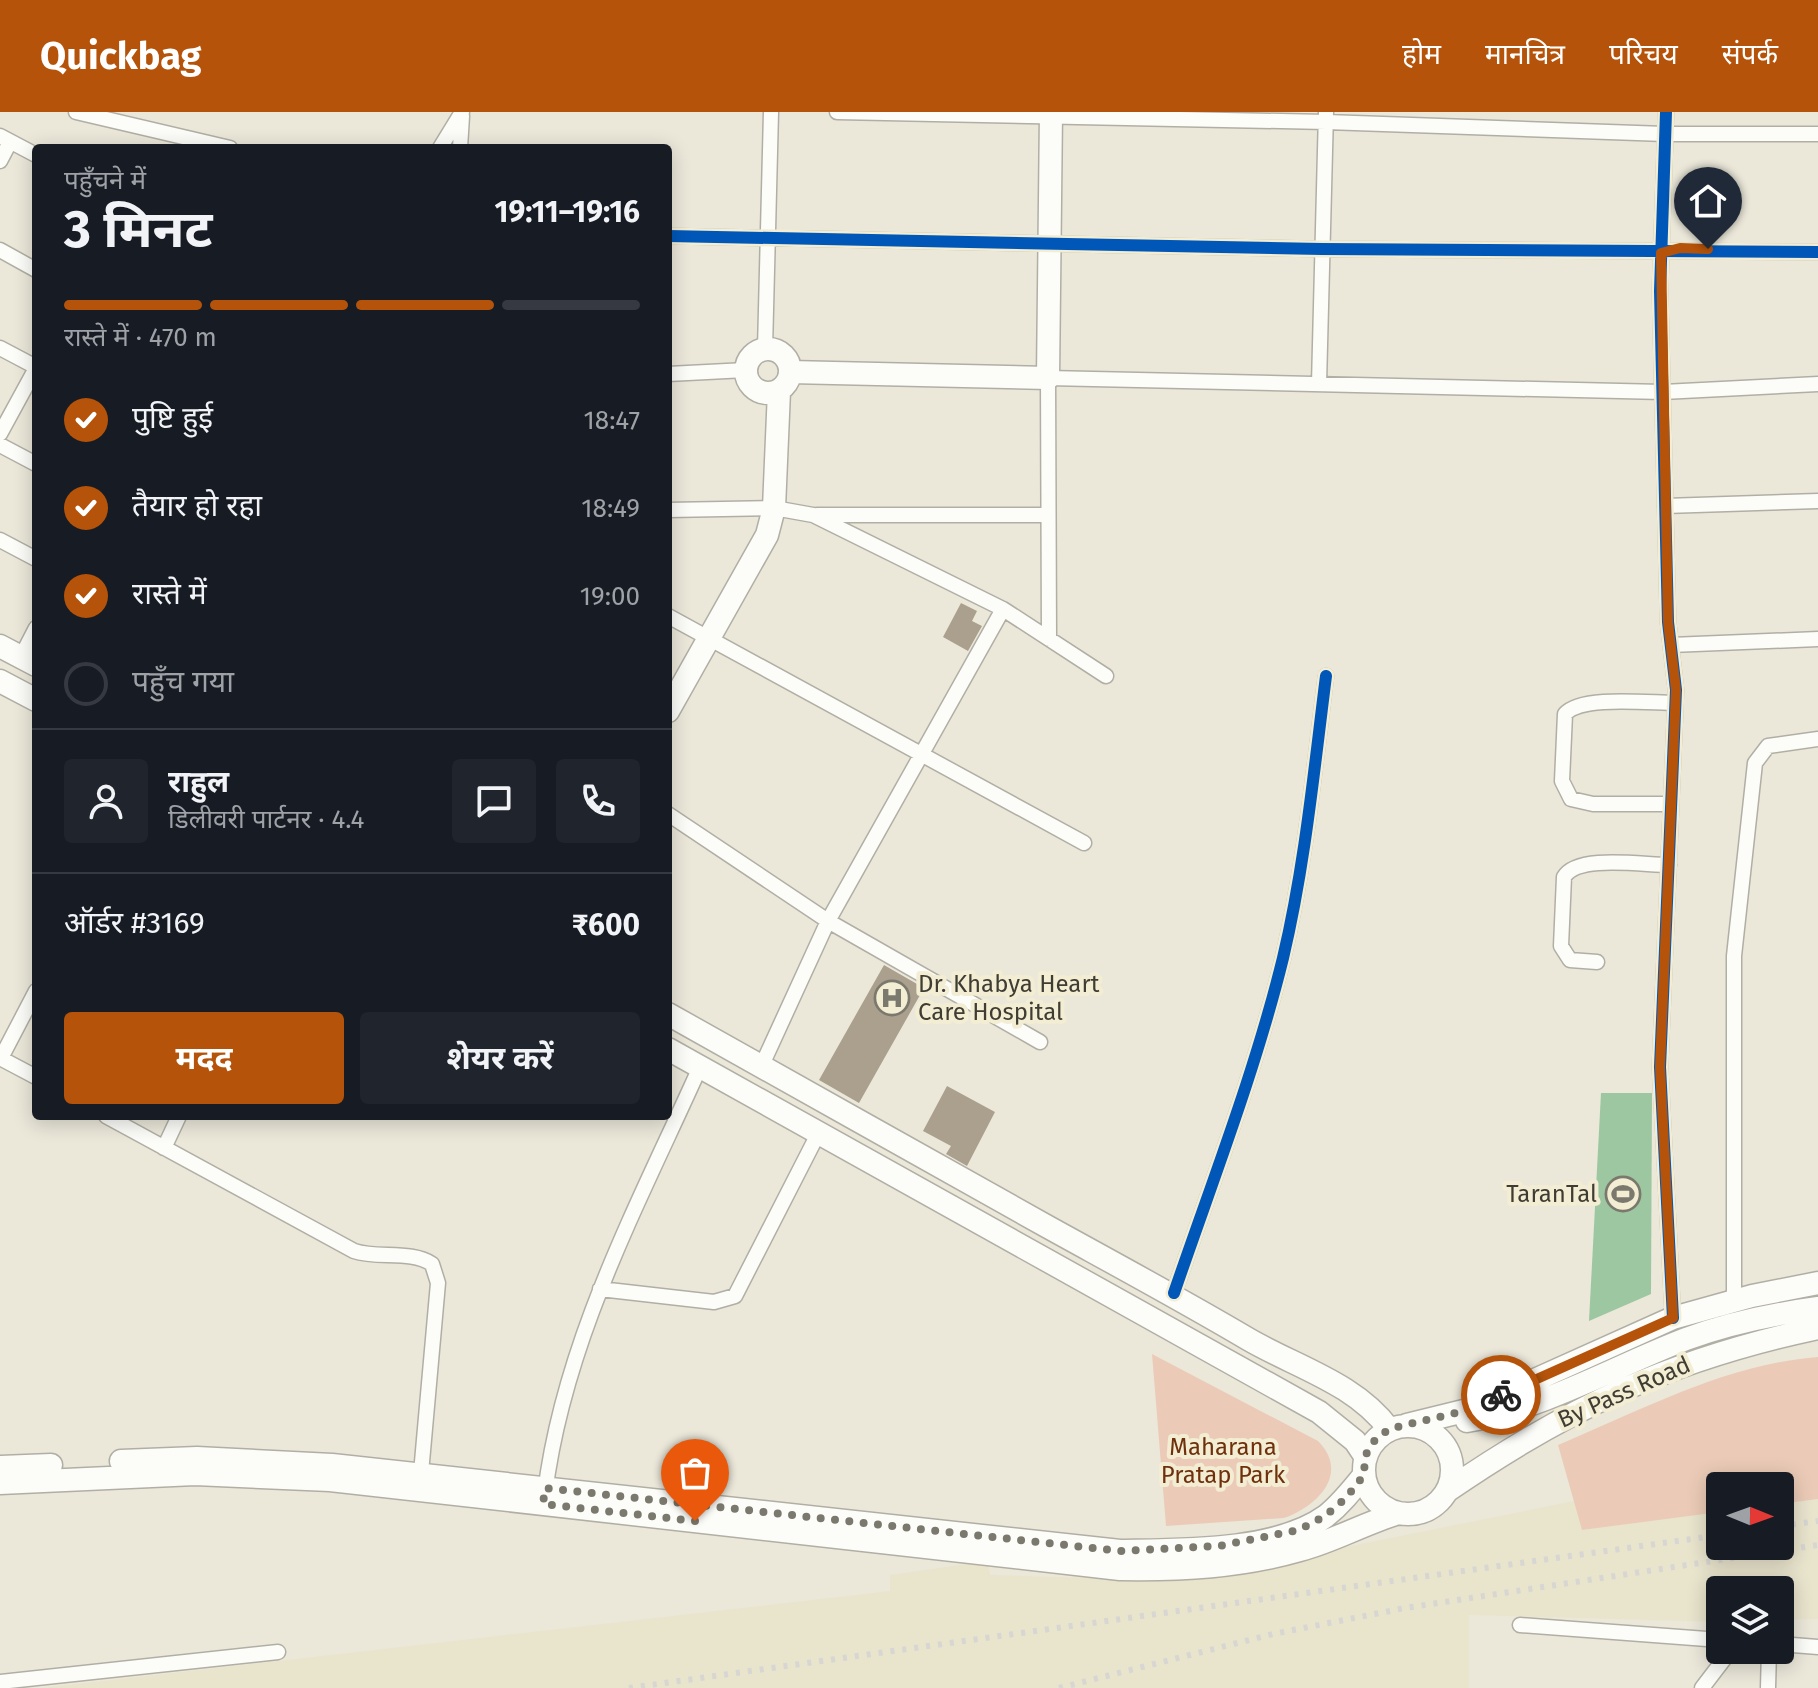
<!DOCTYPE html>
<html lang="hi">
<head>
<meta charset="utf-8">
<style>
	:root { --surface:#171b24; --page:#20242c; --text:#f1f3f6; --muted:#9ea1a6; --line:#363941; --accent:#b45309 }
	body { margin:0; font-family:"Fira Sans","Noto Sans Devanagari",sans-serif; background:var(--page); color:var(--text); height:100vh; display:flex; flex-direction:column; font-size:30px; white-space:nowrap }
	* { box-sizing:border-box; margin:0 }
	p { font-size:26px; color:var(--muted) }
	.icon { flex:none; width:44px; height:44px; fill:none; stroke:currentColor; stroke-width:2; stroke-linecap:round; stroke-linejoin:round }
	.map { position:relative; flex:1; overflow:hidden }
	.drawer { position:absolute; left:32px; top:32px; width:640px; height:976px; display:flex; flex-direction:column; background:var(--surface); border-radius:8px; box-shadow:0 4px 20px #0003 }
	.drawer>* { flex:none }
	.needle { width:52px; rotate:91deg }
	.fabs { position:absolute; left:1706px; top:1360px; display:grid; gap:16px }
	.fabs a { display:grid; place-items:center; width:88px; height:88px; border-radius:8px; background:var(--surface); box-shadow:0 4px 20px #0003; font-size:40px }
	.pin { position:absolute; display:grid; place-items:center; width:68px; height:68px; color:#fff; margin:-82px -34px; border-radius:50% 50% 50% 0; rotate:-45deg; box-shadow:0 0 8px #0007 }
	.pin .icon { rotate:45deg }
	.courier { position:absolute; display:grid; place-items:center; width:80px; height:80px; margin:-40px; border:6px solid #b45309; border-radius:50%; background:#fff; color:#222; box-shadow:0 2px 10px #0007 }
	.summary em { font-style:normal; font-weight:700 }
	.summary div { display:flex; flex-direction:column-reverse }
	.summary { display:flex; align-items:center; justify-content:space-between; height:136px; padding:0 32px }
	h1 { font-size:52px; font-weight:700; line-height:60px }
	.bar { display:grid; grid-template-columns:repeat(4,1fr); gap:12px 8px; align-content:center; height:96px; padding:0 32px }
	.bar i { height:10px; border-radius:6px; background:var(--line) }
	.bar .current { background:var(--accent) }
	.bar p { grid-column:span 4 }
	.line { display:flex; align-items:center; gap:20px; padding:0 32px; border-top:2px solid var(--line) }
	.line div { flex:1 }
	.round { display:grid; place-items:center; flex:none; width:84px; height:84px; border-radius:8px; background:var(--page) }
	ol { padding:0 32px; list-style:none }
	li { display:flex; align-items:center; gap:24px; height:88px }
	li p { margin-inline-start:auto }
	li .icon { padding:8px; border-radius:50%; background:var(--accent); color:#fff; stroke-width:4 }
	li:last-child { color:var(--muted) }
	li i { width:44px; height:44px; border:4px solid var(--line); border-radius:50% }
	.button { display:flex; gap:16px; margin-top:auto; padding:16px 32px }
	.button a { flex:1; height:92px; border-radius:8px; background:var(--accent); color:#fff; font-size:32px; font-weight:700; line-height:92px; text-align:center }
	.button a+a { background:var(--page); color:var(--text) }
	header { display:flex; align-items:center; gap:48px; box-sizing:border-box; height:112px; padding:0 40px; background:var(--accent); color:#fff }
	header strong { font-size:38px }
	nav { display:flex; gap:44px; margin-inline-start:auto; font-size:28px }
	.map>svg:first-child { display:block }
</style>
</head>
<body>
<header>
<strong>Quickbag</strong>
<nav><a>होम</a><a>मानचित्र</a><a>परिचय</a><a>संपर्क</a></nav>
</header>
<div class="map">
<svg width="1818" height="1576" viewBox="0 0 1818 1576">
	<rect width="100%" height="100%" fill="#ebe8da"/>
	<!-- built -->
	<path fill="#e9e4cc" d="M1818 1387V1507L1780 1508V1478H1720V1510L1469 1503V1576H42L890 1479V1463L988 1449 990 1463 1129 1467 1326 1439 1574 1389 1582 1418 1720 1400V1434H1780V1392Z"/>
	<!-- green -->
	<path fill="#ebcbb7" d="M1152 1242 1318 1329C1350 1361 1318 1394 1284 1406L1166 1414Z
		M1818 1245V1387L1780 1392V1374H1720V1400L1582 1418 1558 1333C1642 1298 1726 1252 1818 1245Z"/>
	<!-- water -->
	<path fill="#9cc7a1" d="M1601 981H1652L1651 1182 1589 1209Z"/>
	<!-- building -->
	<path fill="#aba08e" d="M961 491 977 499 972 509 982 514 968 539 943 525Z
		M884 853 924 876 859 991 819 968Z
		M947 974 995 1000 967 1054 946 1042 951 1034 923 1019Z"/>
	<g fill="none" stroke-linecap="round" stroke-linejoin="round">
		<!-- street casing -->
		<g stroke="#b1afa4" stroke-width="17">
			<path id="street" d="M76 0 230 36
				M837 0 1326 10 1665 22H1818
				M1666 0 1660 179 1668 510 1676 578 1660 955 1673 1206
				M0 24 36 43
				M440 36 462 0
				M460 36 462 4
				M0 49 10 30
				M668 124 1322 137 1818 140
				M0 138 36 158
				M0 236 36 255
				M765 237 771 0
				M668 262 746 258
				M1319 272 1326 0
				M0 322 36 256
				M0 333 36 352
				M1665 394 1818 389
				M668 398 774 396 813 403 1003 497 1106 564
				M817 403H1048
				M0 428 36 447
				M668 504 1084 731
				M1049 527 1048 266 1663 280 1818 272
				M1671 533 1818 527
				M21 545 36 516
				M1671 692H1593L1571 687 1562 669 1565 602C1581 583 1649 591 1675 591
				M668 702 828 809 1040 930
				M1597 850 1570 848 1561 834 1564 765C1577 742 1643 753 1669 753
				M0 946 36 965
				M1 946 36 879
				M762 953 828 809 1003 497
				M106 1004 354 1139C378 1147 411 1138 432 1152L438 1171 421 1361
				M164 1036 179 1004
				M600 1177 714 1190 735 1184 819 1020
				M1174 1181C1212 1070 1255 960 1283 846 1305 753 1314 658 1326 564
				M1734 1189V844L1755 651 1768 634 1818 627
				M545 1381C564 1229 638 1093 700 955
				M1520 1513 1720 1528
				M1780 1532 1818 1535
				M0 1570 278 1540
				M1702 1576 1731 1538
				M1768 1576 1769 1538"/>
		</g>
		<!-- secondary casing -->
		<g stroke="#b1afa4" stroke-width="25">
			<path id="secondary" d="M746 259a22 22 0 1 1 44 0a22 22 0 1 1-44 0Z
				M790 260 1048 266 1051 0
				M0 534 36 553
				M0 569 36 588
				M668 599 767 423 774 396 779 279
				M668 902C795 972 921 1045 1048 1115 1115 1152 1182 1188 1248 1227 1296 1255 1355 1271 1389 1317
				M668 937 1319 1300 1355 1329 1365 1344
				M1467 1309C1545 1296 1613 1255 1686 1227 1729 1211 1773 1202 1818 1196
				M1407 1313 1468 1298 1673 1206 1752 1184 1818 1171
				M1364 1358a44 44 0 1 1 88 0a44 44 0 1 1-88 0Z
				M121 1349 197 1346 332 1353 1120 1439C1181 1438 1276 1440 1326 1404 1341 1392 1352 1378 1364 1363
				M0 1355 51 1353
				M0 1371 195 1362 330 1368 1120 1457C1182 1458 1241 1455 1300 1438 1334 1429 1365 1411 1399 1401
				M1447 1379C1569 1295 1672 1247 1818 1216"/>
		</g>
		<!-- street -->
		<use href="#street" stroke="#fcfcf9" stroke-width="14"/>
		<!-- secondary -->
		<use href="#secondary" stroke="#fcfcf9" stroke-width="22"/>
		<!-- rail -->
		<path stroke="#d7d6d2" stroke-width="6" stroke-dasharray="4 8" stroke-linecap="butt" d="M1780 1414 1818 1409
			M629 1576 1720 1423
			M1059 1576 1273 1522 1405 1496 1818 1433"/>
		<!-- cycleway casing -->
		<g stroke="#f2edd3" stroke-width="17">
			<path id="cycleway" d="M1666 0 1660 179 1668 510 1676 578 1660 955 1673 1206
				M668 124 1322 137 1818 140
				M1174 1181C1212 1070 1255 960 1283 846 1305 753 1314 658 1326 564"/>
		</g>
		<!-- cycleway -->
		<use href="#cycleway" stroke="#0057b8" stroke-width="12"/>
	</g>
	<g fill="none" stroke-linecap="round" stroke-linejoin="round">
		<!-- done -->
		<path stroke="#7b796d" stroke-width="8" stroke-dasharray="0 14.4" d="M695 1409 543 1392 545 1376 1120 1439 1219 1434 1299 1418 1325 1404 1346 1386 1364 1363 1365 1344 1375 1328 1389 1317 1468 1298 1501 1283"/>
		<!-- route -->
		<path stroke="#b45309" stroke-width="10" d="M1501 1283 1673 1206 1660 955 1676 578 1668 510 1661 141 1680 136 1708 137"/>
	</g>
	<!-- icons -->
	<defs>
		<g id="hospital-ring" transform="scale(1.8)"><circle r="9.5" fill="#f2edd3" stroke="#7b796d" stroke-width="1.5"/><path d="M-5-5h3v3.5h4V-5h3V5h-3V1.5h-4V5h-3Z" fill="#7b796d"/></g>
		<g id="stadium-ring" transform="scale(1.8)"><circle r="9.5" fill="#f2edd3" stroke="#7b796d" stroke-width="1.5"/><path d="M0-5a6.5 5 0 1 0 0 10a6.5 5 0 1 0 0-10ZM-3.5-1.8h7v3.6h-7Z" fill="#7b796d"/></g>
	</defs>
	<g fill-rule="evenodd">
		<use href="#hospital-ring" x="892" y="886"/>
		<use href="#stadium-ring" x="1623" y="1082"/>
	</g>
	<g text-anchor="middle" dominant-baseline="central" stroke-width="8" stroke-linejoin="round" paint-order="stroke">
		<!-- poi labels -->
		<g font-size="24" fill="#3f3d33" stroke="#f2edd3" text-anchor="start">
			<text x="918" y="872">Dr. Khabya Heart<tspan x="918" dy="28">Care Hospital</tspan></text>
			<text x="1597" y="1082" text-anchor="end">TaranTal</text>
		</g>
		<!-- street labels -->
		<g font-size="24" fill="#3f3d33" stroke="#f2edd3">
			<text transform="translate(1624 1280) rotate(-24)">By Pass Road</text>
		</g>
		<!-- park labels -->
		<g font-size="24" fill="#6f300d" stroke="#f2edd3">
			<text x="1223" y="1335">Maharana<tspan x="1223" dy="28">Pratap Park</tspan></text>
		</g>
	</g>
</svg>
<div class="fabs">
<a><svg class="needle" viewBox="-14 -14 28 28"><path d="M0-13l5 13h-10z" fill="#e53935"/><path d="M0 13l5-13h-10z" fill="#9ea1a6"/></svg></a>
<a><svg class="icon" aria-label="layers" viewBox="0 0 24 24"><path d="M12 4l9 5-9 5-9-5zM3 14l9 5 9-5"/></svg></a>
</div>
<div class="pin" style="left:695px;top:1409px;background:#ea580c"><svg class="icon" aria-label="bag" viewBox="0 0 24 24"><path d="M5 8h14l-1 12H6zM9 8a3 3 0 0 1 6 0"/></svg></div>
<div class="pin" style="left:1708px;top:137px;background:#1f2937"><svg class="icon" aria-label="home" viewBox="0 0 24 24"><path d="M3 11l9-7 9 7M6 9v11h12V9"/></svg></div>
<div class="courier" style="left:1501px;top:1283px"><svg class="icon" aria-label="bike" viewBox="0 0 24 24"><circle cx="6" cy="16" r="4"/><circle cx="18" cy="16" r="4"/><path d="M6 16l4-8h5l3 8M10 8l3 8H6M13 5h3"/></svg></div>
<section class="drawer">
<div class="summary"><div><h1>3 मिनट</h1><p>पहुँचने में</p></div><em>19:11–19:16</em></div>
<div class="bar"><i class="current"></i><i class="current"></i><i class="current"></i><i></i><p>रास्ते में · 470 m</p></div>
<ol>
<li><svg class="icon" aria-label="check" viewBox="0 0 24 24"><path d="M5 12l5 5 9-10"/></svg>पुष्टि हुई<p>18:47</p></li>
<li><svg class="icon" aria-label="check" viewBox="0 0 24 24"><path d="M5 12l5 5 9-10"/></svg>तैयार हो रहा<p>18:49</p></li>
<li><svg class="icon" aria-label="check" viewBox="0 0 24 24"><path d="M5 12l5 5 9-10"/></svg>रास्ते में<p>19:00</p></li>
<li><i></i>पहुँच गया</li>
</ol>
<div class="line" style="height:144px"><a class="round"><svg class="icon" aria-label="person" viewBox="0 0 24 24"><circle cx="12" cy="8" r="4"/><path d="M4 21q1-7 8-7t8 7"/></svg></a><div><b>राहुल</b><p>डिलीवरी पार्टनर · 4.4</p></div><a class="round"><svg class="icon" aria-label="chat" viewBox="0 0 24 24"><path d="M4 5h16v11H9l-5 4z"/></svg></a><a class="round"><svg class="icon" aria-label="phone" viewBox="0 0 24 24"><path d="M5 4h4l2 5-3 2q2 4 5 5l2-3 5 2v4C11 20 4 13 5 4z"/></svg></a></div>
<div class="line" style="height:104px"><div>ऑर्डर #3169</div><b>₹600</b></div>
<div class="button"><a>मदद</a><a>शेयर करें</a></div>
</section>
</div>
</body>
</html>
